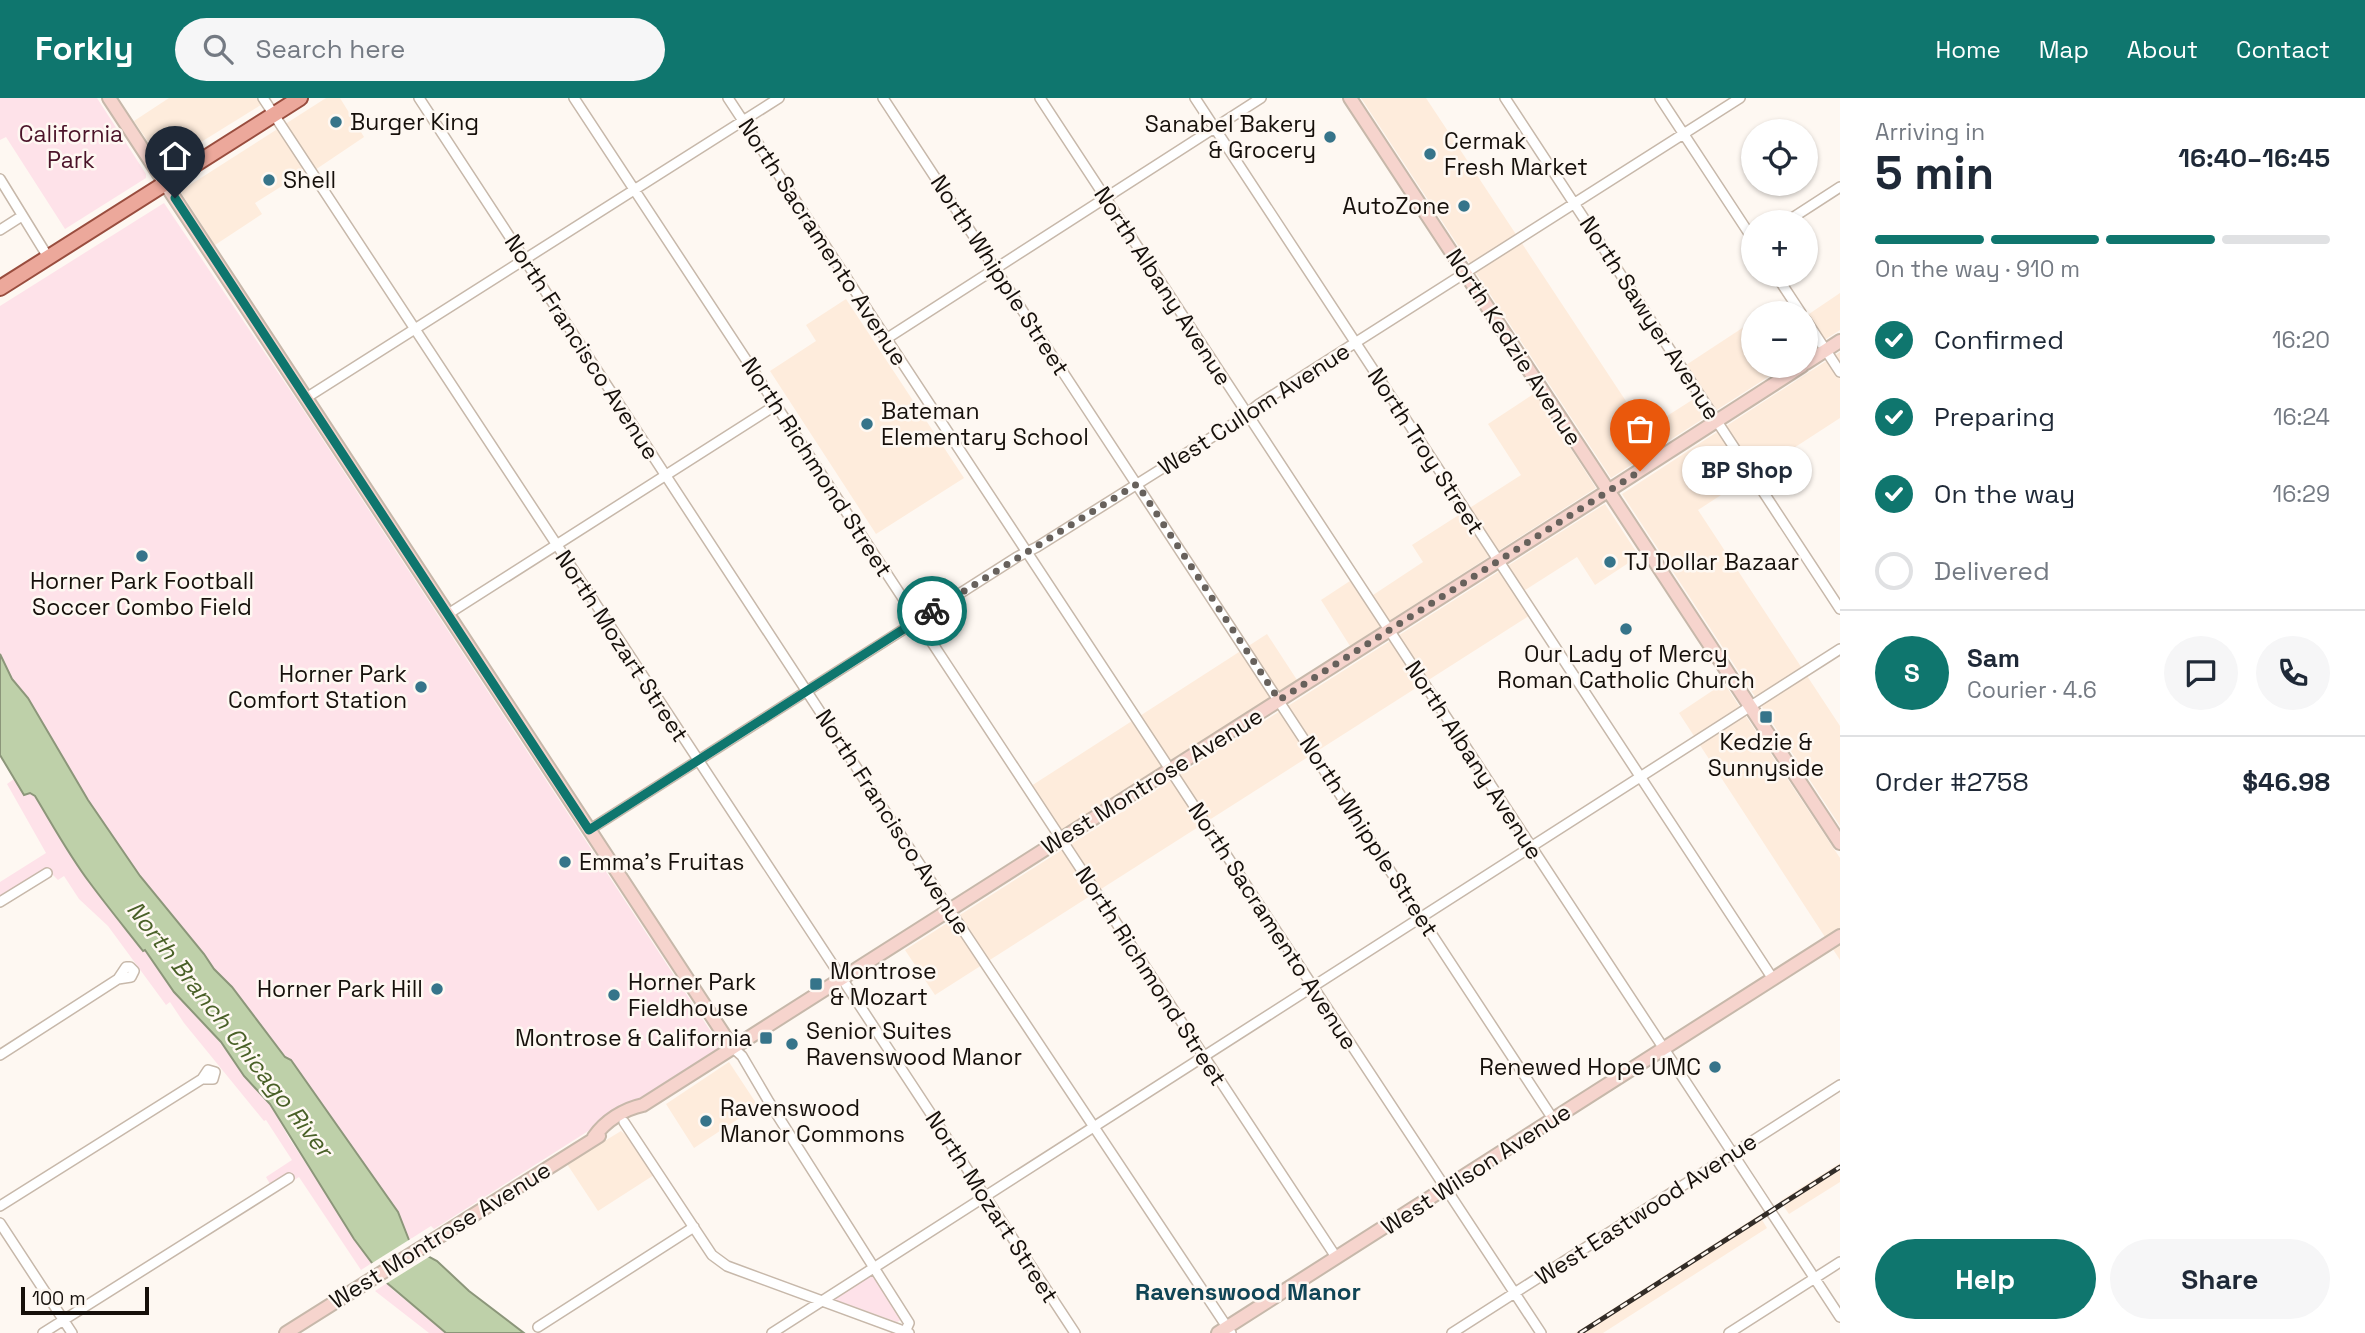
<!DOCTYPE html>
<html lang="en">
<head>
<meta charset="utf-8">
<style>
	:root { --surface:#fff; --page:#f6f6f7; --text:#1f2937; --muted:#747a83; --line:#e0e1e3; --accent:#0f766e }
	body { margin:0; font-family:"Space Grotesk",sans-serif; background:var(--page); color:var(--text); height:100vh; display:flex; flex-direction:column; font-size:26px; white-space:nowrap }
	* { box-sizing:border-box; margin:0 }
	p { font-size:23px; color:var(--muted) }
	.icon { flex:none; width:38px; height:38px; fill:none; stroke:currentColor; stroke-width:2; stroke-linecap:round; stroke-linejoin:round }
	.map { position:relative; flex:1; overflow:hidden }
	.drawer { display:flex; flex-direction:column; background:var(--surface); width:525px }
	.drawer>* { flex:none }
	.fabs { position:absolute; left:1741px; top:21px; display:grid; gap:14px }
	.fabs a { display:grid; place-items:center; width:77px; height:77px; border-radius:50%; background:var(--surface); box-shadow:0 2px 5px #0004; font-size:35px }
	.scale { position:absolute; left:21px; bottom:18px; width:128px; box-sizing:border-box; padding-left:7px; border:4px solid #16100b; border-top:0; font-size:19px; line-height:24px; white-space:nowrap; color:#16100b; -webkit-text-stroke:5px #fef8f2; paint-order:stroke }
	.pin { position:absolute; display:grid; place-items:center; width:60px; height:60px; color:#fff; margin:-72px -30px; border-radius:50% 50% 50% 0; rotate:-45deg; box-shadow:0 0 7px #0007 }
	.pin .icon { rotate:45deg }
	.courier { position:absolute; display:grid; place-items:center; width:70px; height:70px; margin:-35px; border:5px solid #0f766e; border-radius:50%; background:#fff; color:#222; box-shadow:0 2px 9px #0007 }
	.bubble { position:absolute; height:49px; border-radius:24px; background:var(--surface); box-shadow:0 2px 5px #0004; font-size:23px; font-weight:600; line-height:49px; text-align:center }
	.summary em { font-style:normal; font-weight:600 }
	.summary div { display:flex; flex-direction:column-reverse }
	.summary { display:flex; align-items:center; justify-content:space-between; height:119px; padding:0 35px }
	h1 { font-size:46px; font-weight:600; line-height:52px }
	.bar { display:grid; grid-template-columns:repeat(4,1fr); gap:10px 7px; align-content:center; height:84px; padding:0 35px }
	.bar i { height:9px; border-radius:5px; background:var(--line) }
	.bar .active { background:var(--accent) }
	.bar p { grid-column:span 4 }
	.line { display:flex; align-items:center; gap:18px; padding:0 35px; border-top:2px solid var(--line) }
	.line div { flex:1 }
	.round { display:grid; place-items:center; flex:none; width:74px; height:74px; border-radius:37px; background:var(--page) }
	ol { padding:0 35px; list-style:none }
	li { display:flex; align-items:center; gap:21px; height:77px }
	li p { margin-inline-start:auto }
	li .icon { padding:7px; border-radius:50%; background:var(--accent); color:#fff; stroke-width:4 }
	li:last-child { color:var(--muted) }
	li i { width:38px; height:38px; border:4px solid var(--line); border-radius:50% }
	.action { display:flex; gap:14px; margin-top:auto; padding:14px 35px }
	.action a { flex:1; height:80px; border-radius:42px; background:var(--accent); color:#fff; font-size:28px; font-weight:600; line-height:80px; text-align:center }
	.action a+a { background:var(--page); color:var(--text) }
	header { display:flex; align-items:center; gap:42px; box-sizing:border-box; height:98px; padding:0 35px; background:var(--accent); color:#fff }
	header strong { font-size:33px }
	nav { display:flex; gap:38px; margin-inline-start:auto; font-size:24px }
	.search { width:490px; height:63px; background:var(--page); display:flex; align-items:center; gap:18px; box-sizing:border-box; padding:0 24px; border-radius:38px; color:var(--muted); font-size:26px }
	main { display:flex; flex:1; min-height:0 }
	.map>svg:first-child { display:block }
</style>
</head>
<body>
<header>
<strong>Forkly</strong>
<div class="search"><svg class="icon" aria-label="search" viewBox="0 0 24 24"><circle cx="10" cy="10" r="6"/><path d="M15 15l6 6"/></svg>Search here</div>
<nav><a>Home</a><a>Map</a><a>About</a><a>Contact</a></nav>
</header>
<main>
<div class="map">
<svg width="1840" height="1235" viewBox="0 0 1840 1235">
	<rect width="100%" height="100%" fill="#fef8f2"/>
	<!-- built -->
	<path fill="#feecdc" d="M169 0H272L164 67 134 23Z
		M326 0H340L364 39 312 74 309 71 255 105 262 116 215 147 182 96V92Z
		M1361 0H1426L1645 332 1700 297 1683 269 1753 223 1754 268H1785L1611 380Z
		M1840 195V232L1806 254V218Z
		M846 201 964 380 876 436 770 273 816 243 806 227Z
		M1840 254V320L1698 412 1840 628V728L1622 396Z
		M1535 295 1596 390 1350 548 1321 502 1356 479 1370 499 1423 464 1412 447 1521 377 1488 326Z
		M1605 406 1639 458 1595 487 1577 459 1519 496 1532 516 935 897 905 852Z
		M1267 536 1297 582 1058 735 1028 690Z
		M1724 585 1840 760V862L1679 615Z
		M729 964 758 1008 694 1050 666 1006Z
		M621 1033 631 1042 654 1077 598 1113 567 1066Z
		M1840 1065V1084L1789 1116 1780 1103Z
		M1759 1117 1767 1130 1603 1235H1575Z"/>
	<!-- green -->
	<path fill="#fee2e9" d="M0 0H97L146 76V80L65 131 6 39 0 42Z
		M164 105 302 310 719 946 718 951 711 955 434 1131 431 1128 409 1142 398 1114 291 962 285 959 232 889 214 871 204 856 140 778 88 702 28 600 12 581 0 556V208Z
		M14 681 24 696 30 695 35 698 64 745 119 820 126 832 144 852 270 1006 289 1040 372 1165 361 1172 299 1079 291 1084 286 1076 270 1086 266 1079 292 1062 266 1022 264 1023 184 925 170 904 166 907 108 828 79 801 64 778 58 782 47 771 2 798 0 797V784L46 755 7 686Z
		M869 1177 877 1180 901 1222 897 1224 833 1201Z
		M387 1185 393 1192 446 1235H429L375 1193Z"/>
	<!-- water -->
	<path fill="#bed0a9" stroke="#8c967a" stroke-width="2" d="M0 556 12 581 28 600 88 702 140 778 204 856 214 871 232 889 285 959 291 962 398 1114 409 1142 422 1155 437 1163 469 1193 524 1235H446L387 1185 354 1141 270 1006 244 978 221 944 174 894 145 852 143 853C125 830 107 808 90 785 70 759 52 726 35 698L30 695 24 697 0 657Z"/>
	<!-- pier -->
	<path fill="#fef8f2" d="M412 1140 432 1157 384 1187 369 1167Z"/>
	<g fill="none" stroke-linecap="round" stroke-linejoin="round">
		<!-- street casing -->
		<g stroke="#c7b8aa" stroke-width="12">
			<path id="street" d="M263 0 1075 1235
				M419 0 949 811 1231 1235
				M574 0 1336 1159
				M728 0 1541 1235
				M883 0 1553 1021
				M1040 0 1840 1219
				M1195 0 1773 881
				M1505 0 1840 511
				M1660 0 1754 143
				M0 81 48 159
				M1786 124 1840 89
				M0 132 22 118
				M1776 177 1801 215
				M1806 222 1840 274
				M886 241 1261 0
				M306 300 779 0
				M448 516 776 307
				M589 732 1017 459 1037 449 1236 324 1259 306 1740 0
				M0 804 47 775
				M732 949 742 958 769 1004 909 1225 905 1234
				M0 957 118 881 131 879 134 873 130 869H126L118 881
				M624 1024 712 1157 727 1168 909 1235
				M0 1108 202 981 208 972 215 974 213 981H202
				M0 1125 72 1235
				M538 1229 694 1129
				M43 1235 289 1080
				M772 1235 1840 551
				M1452 1235 1840 987
				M1729 1235 1840 1164"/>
		</g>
		<!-- secondary casing -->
		<g stroke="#c7b8aa" stroke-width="16">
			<path id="secondary" d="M109 0 732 949
				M1350 0 1840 745
				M1806 265 1840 243
				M594 1039C605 1023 624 1011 643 1007L1597 400 1802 268
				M286 1235 599 1038
				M1218 1235 1840 838"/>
		</g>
		<!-- primary casing -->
		<g stroke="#994d3e" stroke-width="18">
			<path id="primary" d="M0 190 300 0"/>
		</g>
		<!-- street -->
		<use href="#street" stroke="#fff" stroke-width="9"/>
		<!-- secondary -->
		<use href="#secondary" stroke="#f6d4cd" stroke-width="12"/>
		<!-- primary -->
		<use href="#primary" stroke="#eca89b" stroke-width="14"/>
		<!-- rail casing -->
		<g stroke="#322c27" stroke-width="5">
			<path id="rail" d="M1580 1235 1840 1069"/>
		</g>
		<!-- rail -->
		<use href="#rail" stroke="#fef8f2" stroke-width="2.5" stroke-dasharray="8" stroke-linecap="butt"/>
	</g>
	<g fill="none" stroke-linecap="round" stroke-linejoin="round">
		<!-- done -->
		<path stroke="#67615c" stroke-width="7" stroke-dasharray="0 12.6" d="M932 513 1137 386 1279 602 1640 373"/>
		<!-- route -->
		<path stroke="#0f766e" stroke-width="9" d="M175 100 589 732 932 513"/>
	</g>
	<!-- markers -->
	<g fill="#36748a" stroke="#fef8f2" stroke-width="2.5">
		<circle cx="336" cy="24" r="7"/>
		<circle cx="1330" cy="39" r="7"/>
		<circle cx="1430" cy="56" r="7"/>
		<circle cx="269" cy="82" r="7"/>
		<circle cx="1464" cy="108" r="7"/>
		<circle cx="867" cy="326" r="7"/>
		<circle cx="142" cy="458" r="7"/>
		<circle cx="1610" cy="464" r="7"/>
		<circle cx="1626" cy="531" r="7"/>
		<circle cx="421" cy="589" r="7"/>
		<rect x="1759" y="612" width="14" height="14" rx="3.5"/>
		<circle cx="565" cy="764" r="7"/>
		<rect x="809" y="879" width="14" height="14" rx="3.5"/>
		<circle cx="437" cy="891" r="7"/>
		<circle cx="614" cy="897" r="7"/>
		<rect x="759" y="933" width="14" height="14" rx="3.5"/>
		<circle cx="792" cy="946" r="7"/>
		<circle cx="1715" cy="969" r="7"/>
		<circle cx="706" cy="1023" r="7"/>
	</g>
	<g text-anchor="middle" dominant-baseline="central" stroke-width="5" stroke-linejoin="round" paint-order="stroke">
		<!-- poi labels -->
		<g font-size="23" fill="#16100b" stroke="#fef8f2" text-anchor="start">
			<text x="350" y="24">Burger King</text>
			<text x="1316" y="26" text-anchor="end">Sanabel Bakery<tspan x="1316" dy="26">&amp; Grocery</tspan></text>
			<text x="1444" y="43">Cermak<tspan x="1444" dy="26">Fresh Market</tspan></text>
			<text x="283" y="82">Shell</text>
			<text x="1450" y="108" text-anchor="end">AutoZone</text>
			<text x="881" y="313">Bateman<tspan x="881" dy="26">Elementary School</tspan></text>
			<text x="1624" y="464">TJ Dollar Bazaar</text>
			<text x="142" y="483" text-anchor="middle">Horner Park Football<tspan x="142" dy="26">Soccer Combo Field</tspan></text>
			<text x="1626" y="556" text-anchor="middle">Our Lady of Mercy<tspan x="1626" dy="26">Roman Catholic Church</tspan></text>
			<text x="407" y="576" text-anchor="end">Horner Park<tspan x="407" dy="26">Comfort Station</tspan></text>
			<text x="1766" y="644" text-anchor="middle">Kedzie &amp;<tspan x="1766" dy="26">Sunnyside</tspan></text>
			<text x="579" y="764">Emma's Fruitas</text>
			<text x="830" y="873">Montrose<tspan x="830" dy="26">&amp; Mozart</tspan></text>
			<text x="628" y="884">Horner Park<tspan x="628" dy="26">Fieldhouse</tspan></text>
			<text x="423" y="891" text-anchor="end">Horner Park Hill</text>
			<text x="806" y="933">Senior Suites<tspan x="806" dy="26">Ravenswood Manor</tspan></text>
			<text x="752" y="940" text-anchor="end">Montrose &amp; California</text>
			<text x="1701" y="969" text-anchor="end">Renewed Hope UMC</text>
			<text x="720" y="1010">Ravenswood<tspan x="720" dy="26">Manor Commons</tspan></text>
		</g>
		<!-- park labels -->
		<g font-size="23" fill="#4b1329" stroke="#fef8f2">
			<text x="71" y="36">California<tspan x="71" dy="26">Park</tspan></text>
		</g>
		<!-- street labels -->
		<g font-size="23" fill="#16100b" stroke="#fef8f2">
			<text transform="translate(823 144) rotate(57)">North Sacramento Avenue</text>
			<text transform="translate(1000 177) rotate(57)">North Whipple Street</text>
			<text transform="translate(1163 188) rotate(57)">North Albany Avenue</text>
			<text transform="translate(1650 220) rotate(57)">North Sawyer Avenue</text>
			<text transform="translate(582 249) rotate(57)">North Francisco Avenue</text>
			<text transform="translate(1514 249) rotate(57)">North Kedzie Avenue</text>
			<text transform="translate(1254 311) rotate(-33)">West Cullom Avenue</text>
			<text transform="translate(1426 353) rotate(57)">North Troy Street</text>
			<text transform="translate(817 369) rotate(57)">North Richmond Street</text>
			<text transform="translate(622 548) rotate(57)">North Mozart Street</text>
			<text transform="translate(1474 662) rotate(57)">North Albany Avenue</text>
			<text transform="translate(1152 683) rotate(-32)">West Montrose Avenue</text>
			<text transform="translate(893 724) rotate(57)">North Francisco Avenue</text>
			<text transform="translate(1369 738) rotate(57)">North Whipple Street</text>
			<text transform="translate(1273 828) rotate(57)">North Sacramento Avenue</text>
			<text transform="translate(1151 878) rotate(57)">North Richmond Street</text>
			<text transform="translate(1476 1071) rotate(-33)">West Wilson Avenue</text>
			<text transform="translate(992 1109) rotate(57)">North Mozart Street</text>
			<text transform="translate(1646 1111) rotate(-33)">West Eastwood Avenue</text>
			<text transform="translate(440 1137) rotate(-32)">West Montrose Avenue</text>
		</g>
		<!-- water labels -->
		<g font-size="24" font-style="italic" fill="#496027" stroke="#fef8f2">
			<text transform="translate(230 931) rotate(52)">North Branch Chicago River</text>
		</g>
		<!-- neighbourhood labels -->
		<g font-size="24" font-weight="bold" fill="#104455" stroke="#fef8f2">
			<text x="1248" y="1193">Ravenswood Manor</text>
		</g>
	</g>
</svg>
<div class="fabs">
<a><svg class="icon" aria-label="locate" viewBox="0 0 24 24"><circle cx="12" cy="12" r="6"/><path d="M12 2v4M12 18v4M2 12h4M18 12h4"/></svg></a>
<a>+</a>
<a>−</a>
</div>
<div class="scale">100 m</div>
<div class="pin" style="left:1640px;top:373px;background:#ea580c"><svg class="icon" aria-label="bag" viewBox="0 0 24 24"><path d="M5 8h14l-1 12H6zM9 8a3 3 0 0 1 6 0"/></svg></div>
<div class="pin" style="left:175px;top:100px;background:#1f2937"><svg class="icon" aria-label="home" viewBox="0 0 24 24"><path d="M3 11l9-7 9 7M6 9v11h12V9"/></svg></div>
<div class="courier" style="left:932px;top:513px"><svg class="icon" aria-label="bike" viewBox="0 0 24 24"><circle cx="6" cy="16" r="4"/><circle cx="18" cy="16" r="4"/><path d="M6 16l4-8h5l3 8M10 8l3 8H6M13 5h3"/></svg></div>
<div class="bubble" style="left:1682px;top:348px;width:130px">BP Shop</div>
</div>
<section class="drawer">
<div class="summary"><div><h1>5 min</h1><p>Arriving in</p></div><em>16:40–16:45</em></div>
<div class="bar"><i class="active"></i><i class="active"></i><i class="active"></i><i></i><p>On the way · 910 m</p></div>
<ol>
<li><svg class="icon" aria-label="check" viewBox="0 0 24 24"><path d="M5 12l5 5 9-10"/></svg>Confirmed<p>16:20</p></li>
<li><svg class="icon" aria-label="check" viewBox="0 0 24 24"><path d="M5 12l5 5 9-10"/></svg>Preparing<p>16:24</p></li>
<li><svg class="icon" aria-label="check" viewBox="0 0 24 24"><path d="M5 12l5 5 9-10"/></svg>On the way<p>16:29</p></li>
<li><i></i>Delivered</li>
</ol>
<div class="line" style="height:126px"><b class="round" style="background:var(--accent);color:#fff">S</b><div><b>Sam</b><p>Courier · 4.6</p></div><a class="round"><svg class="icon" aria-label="chat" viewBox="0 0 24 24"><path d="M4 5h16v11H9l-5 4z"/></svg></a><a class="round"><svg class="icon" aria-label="phone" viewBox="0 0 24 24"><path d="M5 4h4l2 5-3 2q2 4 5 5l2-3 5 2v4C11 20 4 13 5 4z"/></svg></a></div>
<div class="line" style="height:91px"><div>Order #2758</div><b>$46.98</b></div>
<div class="action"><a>Help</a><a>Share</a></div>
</section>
</main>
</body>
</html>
